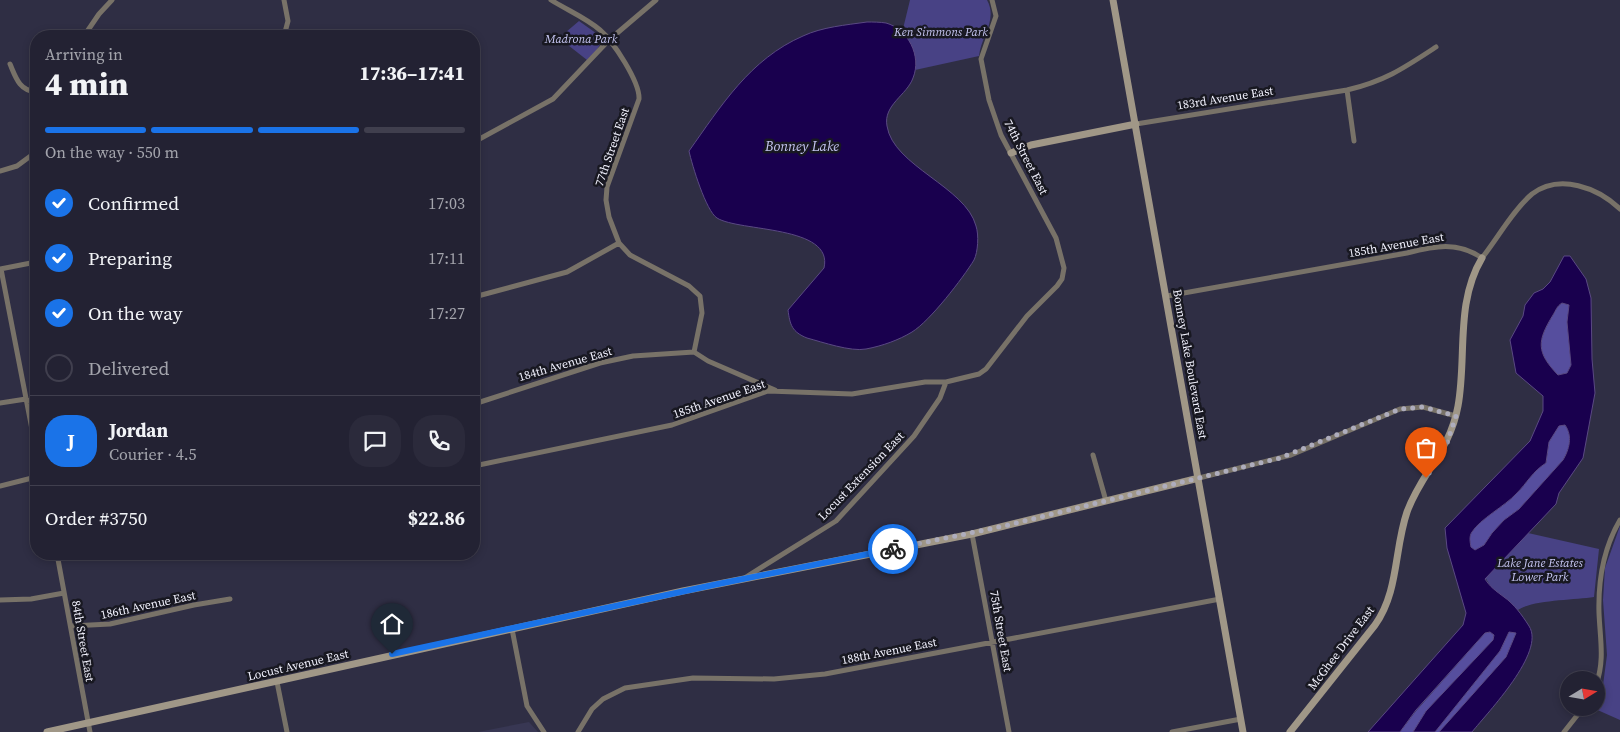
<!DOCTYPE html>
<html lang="en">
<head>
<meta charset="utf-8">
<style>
	:root { --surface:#232233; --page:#2b2a3b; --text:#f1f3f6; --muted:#a3a4ac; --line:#403f4e; --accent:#1a73e8 }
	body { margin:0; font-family:"Source Serif 4",serif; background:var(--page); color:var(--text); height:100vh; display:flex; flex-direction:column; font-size:19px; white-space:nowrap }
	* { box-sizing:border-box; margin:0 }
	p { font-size:16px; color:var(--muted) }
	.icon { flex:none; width:28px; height:28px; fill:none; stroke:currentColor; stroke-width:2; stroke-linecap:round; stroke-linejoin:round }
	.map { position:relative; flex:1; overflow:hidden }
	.sheet { position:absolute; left:30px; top:30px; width:450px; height:530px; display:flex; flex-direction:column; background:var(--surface); border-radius:20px; box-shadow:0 2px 8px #0003,0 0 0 1px var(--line) }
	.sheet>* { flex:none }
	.needle { width:32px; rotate:79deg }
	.buttons { position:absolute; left:1560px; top:671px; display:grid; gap:10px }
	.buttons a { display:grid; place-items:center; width:45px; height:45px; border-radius:50%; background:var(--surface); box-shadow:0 2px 8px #0003,0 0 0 1px var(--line); font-size:25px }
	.pin { position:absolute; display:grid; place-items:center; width:42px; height:42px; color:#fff; margin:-51px -21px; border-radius:50% 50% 50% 0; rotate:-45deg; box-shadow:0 0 5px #0007 }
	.pin .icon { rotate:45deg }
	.courier { position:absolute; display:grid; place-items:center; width:50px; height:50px; margin:-25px; border:4px solid #1a73e8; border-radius:50%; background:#fff; color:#222; box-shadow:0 1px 6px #0007 }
	.summary em { font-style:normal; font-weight:800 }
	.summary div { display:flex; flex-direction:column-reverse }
	.summary { display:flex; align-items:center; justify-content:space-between; height:85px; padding:0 15px }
	h1 { font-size:32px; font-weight:800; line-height:38px }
	.bar { display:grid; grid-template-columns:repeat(4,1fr); gap:8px 5px; align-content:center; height:60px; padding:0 15px }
	.bar i { height:6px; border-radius:4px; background:var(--line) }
	.bar .current { background:var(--accent) }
	.bar p { grid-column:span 4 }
	.line { display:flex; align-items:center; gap:12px; padding:0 15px; border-top:1px solid var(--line) }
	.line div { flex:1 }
	.round { display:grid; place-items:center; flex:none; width:52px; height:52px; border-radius:20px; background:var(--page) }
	ol { padding:0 15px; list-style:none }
	li { display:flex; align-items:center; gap:15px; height:55px }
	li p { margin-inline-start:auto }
	li .icon { padding:5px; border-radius:50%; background:var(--accent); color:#fff; stroke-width:4 }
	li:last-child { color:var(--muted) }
	li i { width:28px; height:28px; border:2px solid var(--line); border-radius:50% }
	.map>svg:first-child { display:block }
</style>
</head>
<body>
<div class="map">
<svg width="1620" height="732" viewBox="0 0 1620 732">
	<rect width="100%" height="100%" fill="#2f2e44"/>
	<!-- built -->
	<path fill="#383753" d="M529 722 538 732H478Z"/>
	<!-- green -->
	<path fill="#484285" d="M910 0H987C998 20 981 36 979 56L915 70 916 60 902 33Z
		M579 21 600 36C603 47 593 53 587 60L559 38Z
		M1620 526V720L1593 708H1596V697L1603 685 1607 655 1603 600 1605 568Z
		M1528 533 1599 549 1594 597C1574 600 1532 600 1518 610L1492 589 1485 577Z"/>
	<!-- forest -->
	<path fill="#564e9e" d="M1562 303 1569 305 1567 322 1571 365 1567 373 1558 375C1536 352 1537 342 1553 315 1556 310 1557 306 1562 303Z
		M1559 425H1565C1573 436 1569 450 1563 460L1519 509 1504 520 1492 533 1484 545 1475 550 1470 547C1470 542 1469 536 1472 532 1480 519 1505 506 1516 494 1528 482 1532 472 1546 463L1549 442Z
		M1512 631 1516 633 1506 657 1448 723 1439 732H1435L1500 651 1509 632Z
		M1490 632 1494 635 1493 640 1426 711 1413 732H1400L1416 711 1485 633Z"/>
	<!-- water -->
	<path fill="#19004e" stroke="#5a4983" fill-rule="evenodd" d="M867 22C873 22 880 22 886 23 908 29 922 56 913 78 907 95 883 105 887 126 893 166 966 187 976 226 979 235 978 252 974 260 963 278 930 321 912 332 899 340 882 346 866 349 851 352 822 342 807 338 792 332 790 325 788 310L824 268C834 225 739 232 717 218 706 211 692 165 689 151 721 106 750 59 803 36 822 27 846 25 867 22Z
		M1564 256H1570L1586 279 1591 298 1592 359 1595 393 1583 458 1559 493 1556 504 1485 579C1490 587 1496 591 1504 597 1514 604 1522 615 1529 626 1546 652 1488 712 1472 732H1439L1506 657 1516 633 1509 632 1500 651 1435 732H1413L1426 711 1493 640 1494 635 1490 632 1485 633 1416 710 1400 732H1368L1463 625 1466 613 1447 548 1445 528 1530 441 1543 411V396L1516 373 1510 340 1523 316 1525 305 1534 293 1543 289 1550 282ZM1562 303 1569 305 1567 322 1571 365 1567 373 1558 375C1536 352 1537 341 1553 315 1556 310 1557 306 1562 303ZM1565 425C1573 436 1569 450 1563 460L1519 509 1504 520 1492 533 1484 545 1475 550 1471 547C1470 542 1469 536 1472 532 1480 519 1505 506 1516 494 1528 482 1532 472 1546 463L1549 442 1559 426Z"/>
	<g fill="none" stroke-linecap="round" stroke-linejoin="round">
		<!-- street -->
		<path stroke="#787268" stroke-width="5" d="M551 0C567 10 586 18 600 30 613 41 640 82 639 99L607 187 606 200 609 217 619 243 630 255 689 286 700 296 702 313 694 352
			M84 36 99 14 112 0
			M284 36 288 21 284 0
			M10 64C16 78 19 90 36 92
			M1347 90 1354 141
			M1136 124 1347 90C1385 81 1404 68 1436 47
			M474 142 553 99 609 40 656 0
			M0 171 17 166 36 152
			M0 269 36 262
			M1 269 36 450
			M1167 296 1407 253C1435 246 1457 241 1482 258 1497 239 1514 209 1532 194 1560 173 1598 188 1620 209
			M474 297 567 272 619 243
			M694 352 708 361 775 390
			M27 401 36 399
			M0 403 26 399
			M474 404 600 363 633 356 694 352
			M1093 455 1106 501
			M474 466 672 425 768 391 852 394 925 382H946L979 374 986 369 1027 316 1057 286 1062 279 1064 268 1056 238 1001 135 989 100 981 59 996 16 992 0
			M1199 478 1291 455 1400 409 1423 407 1456 416
			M0 486 36 477
			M972 534 1009 732
			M57 554 90 732
			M746 577 836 521 914 436 940 398 946 382
			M0 600 31 599 64 593
			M71 626 110 624 194 605 230 599
			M512 629 527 706 544 732
			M277 682 287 732
			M1596 685C1605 660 1600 639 1599 613 1598 580 1603 549 1620 520
			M578 732 592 709 603 699 625 688 693 678 774 679 825 674 1220 599
			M1172 732 1241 719
			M1564 732 1583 708"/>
		<!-- secondary -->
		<path stroke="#a09787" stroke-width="7" d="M1113 0 1243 732
			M1011 153 1031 145 1136 124
			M47 732 683 591 972 534 1199 478
			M1290 732 1375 625C1399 591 1394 550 1407 512 1421 473 1450 451 1458 406 1467 357 1455 303 1482 258"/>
	</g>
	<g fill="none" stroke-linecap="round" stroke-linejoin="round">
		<!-- done -->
		<path stroke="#aeadbd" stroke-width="5" stroke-dasharray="0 9" d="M893 549 1004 526 1280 458 1400 409 1423 407 1456 416 1446 446 1426 478"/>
		<!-- route -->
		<path stroke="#1a73e8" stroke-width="6" d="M392 654 713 585 893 549"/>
	</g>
	<g text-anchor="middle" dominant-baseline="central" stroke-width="5" stroke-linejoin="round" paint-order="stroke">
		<!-- park labels -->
		<g font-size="12" font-style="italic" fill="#c6c6f2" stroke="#181821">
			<text x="941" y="32">Ken Simmons Park</text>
			<text x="581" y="39">Madrona Park</text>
			<text x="1540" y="563">Lake Jane Estates<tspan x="1540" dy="14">Lower Park</tspan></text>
		</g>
		<!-- street labels -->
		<g font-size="12" fill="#f2f2fe" stroke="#181821">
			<text transform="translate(1225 98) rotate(-9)">183rd Avenue East</text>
			<text transform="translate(612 147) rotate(-71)">77th Street East</text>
			<text transform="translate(1026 157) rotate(63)">74th Street East</text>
			<text transform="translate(1396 245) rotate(-10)">185th Avenue East</text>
			<text transform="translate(565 364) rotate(-16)">184th Avenue East</text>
			<text transform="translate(1190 364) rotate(80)">Bonney Lake Boulevard East</text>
			<text transform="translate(719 399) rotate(-19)">185th Avenue East</text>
			<text transform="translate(861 476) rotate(-46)">Locust Extension East</text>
			<text transform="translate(148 605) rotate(-12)">186th Avenue East</text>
			<text transform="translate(1001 631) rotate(80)">75th Street East</text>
			<text transform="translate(83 641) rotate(80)">84th Street East</text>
			<text transform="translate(1341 648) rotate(-53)">McGhee Drive East</text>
			<text transform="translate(889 651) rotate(-11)">188th Avenue East</text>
			<text transform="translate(298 665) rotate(-13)">Locust Avenue East</text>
		</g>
		<!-- water labels -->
		<g font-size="14" font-style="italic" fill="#c4c4f0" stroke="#181821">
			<text x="802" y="146">Bonney Lake</text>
		</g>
	</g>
</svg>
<div class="buttons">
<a><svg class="needle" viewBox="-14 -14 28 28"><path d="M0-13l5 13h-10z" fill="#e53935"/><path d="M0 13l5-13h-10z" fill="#a3a4ac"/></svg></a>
</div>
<div class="pin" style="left:1426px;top:478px;background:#ea580c"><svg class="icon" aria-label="bag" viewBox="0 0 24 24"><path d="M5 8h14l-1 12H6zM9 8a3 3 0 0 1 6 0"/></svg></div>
<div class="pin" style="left:392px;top:654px;background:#1f2937"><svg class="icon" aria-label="home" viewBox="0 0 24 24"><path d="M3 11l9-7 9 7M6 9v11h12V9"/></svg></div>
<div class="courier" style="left:893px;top:549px"><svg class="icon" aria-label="bike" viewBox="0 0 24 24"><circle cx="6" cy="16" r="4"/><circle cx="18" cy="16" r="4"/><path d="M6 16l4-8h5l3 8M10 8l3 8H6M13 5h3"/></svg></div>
<section class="sheet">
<div class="summary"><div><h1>4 min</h1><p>Arriving in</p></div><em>17:36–17:41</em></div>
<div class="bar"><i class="current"></i><i class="current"></i><i class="current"></i><i></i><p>On the way · 550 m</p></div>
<ol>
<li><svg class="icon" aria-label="check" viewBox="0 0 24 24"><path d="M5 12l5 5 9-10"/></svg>Confirmed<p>17:03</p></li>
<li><svg class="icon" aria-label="check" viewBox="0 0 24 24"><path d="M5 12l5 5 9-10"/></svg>Preparing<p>17:11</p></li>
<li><svg class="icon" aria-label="check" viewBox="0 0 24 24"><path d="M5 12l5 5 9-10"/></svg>On the way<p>17:27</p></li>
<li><i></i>Delivered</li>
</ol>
<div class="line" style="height:90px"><b class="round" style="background:var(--accent);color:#fff">J</b><div><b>Jordan</b><p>Courier · 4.5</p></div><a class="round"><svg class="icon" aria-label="chat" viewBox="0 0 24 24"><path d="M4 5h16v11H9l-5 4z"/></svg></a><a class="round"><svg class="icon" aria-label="phone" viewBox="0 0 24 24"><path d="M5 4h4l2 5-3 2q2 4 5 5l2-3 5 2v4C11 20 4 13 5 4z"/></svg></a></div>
<div class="line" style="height:65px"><div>Order #3750</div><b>$22.86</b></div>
</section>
</div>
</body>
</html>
